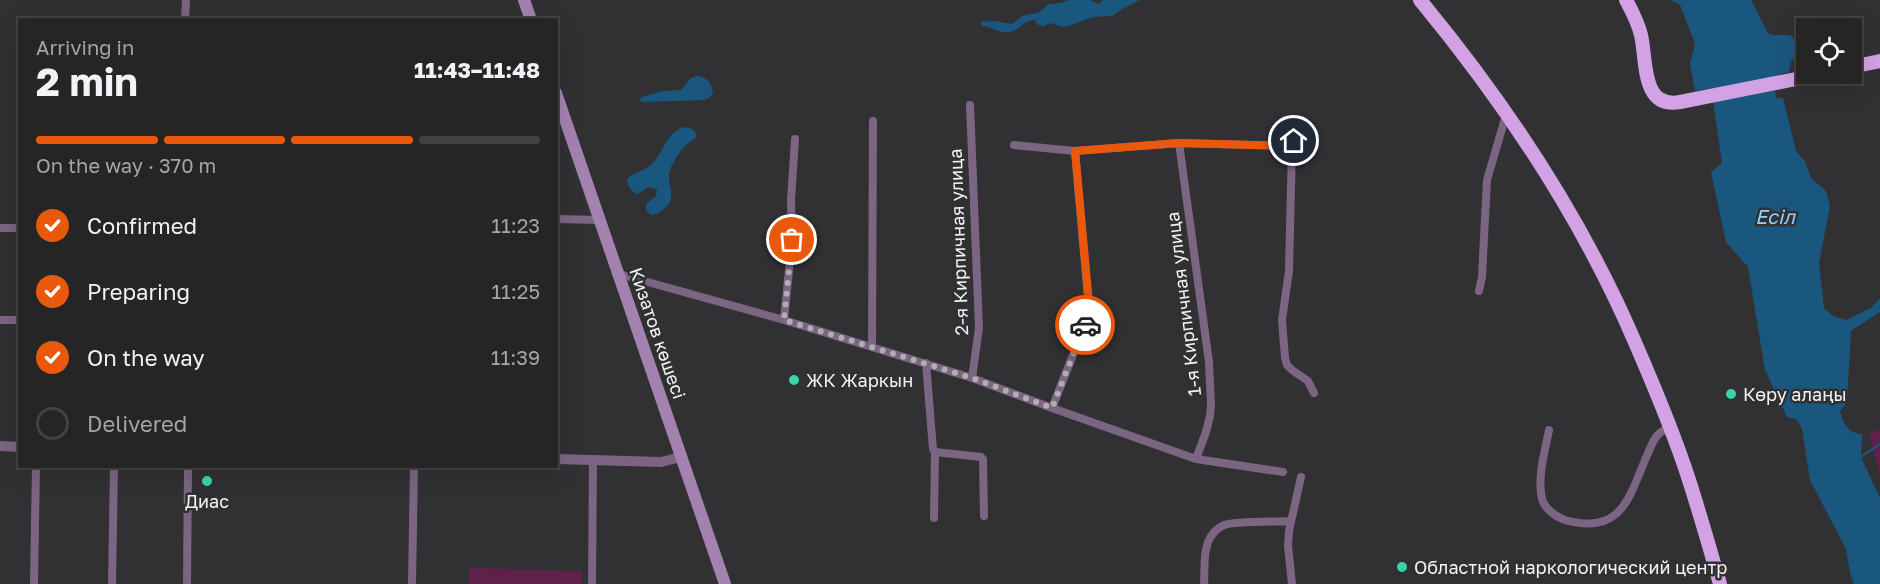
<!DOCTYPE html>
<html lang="en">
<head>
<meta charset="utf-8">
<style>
	:root { --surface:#252526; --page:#2d2d2e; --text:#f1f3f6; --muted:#a3a5a7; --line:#424243; --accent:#ea580c }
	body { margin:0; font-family:"Golos Text",sans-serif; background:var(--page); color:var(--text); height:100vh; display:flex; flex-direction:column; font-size:22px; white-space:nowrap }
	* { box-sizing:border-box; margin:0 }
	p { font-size:20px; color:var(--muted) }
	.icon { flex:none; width:33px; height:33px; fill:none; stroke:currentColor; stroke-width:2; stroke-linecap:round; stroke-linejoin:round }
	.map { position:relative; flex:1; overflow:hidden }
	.drawer { position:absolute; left:18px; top:18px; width:540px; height:450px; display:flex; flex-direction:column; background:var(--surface); border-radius:0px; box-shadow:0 6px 24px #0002,0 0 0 2px var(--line) }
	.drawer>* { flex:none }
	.controls { position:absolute; left:1796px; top:18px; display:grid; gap:12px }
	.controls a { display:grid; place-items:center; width:66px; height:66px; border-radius:0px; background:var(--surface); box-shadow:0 6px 24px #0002,0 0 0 2px var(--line); font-size:30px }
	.pin { position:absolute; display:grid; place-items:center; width:51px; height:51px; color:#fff; margin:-26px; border:3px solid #fff; border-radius:50%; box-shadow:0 2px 6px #0007 }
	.courier { position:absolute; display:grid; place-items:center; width:60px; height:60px; margin:-30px; border:4px solid #ea580c; border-radius:50%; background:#fff; color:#222; box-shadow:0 2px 8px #0007 }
	.summary em { font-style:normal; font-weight:700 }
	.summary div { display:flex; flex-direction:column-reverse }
	.summary { display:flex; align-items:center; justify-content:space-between; height:102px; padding:0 18px }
	h1 { font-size:39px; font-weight:700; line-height:45px }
	.bar { display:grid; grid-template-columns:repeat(4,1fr); gap:9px 6px; align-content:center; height:72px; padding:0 18px }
	.bar i { height:8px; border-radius:4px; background:var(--line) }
	.bar .active { background:var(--accent) }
	.bar p { grid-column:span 4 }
	ol { padding:0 18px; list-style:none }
	li { display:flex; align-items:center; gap:18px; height:66px }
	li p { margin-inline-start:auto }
	li .icon { padding:6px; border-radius:50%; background:var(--accent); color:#fff; stroke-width:4 }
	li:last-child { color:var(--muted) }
	li i { width:33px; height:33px; border:3px solid var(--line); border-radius:50% }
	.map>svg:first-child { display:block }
</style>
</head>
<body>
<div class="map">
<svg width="1880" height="584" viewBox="0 0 1880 584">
	<rect width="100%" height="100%" fill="#313133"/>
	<!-- green -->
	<path fill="#5d214a" d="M1880 429V475L1869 434Z
		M469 568 582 571V584H469Z"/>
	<!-- water -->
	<path fill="#19577f" d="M1069 0H1090L1098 4 1103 0H1145H1140L1122 9 1112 16 1093 17 1069 26 1063 27 1050 23 1044 26 1038 25 1035 20C1023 20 1021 30 1010 32 998 34 994 27 982 26L981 22 994 21 1012 24 1022 16 1040 12 1049 4 1061 3Z
		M1671 0H1751L1768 33 1772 35H1790L1798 42V53L1791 62 1789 72 1774 76 1776 98H1783L1796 151 1805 161 1811 178 1826 191 1830 206 1819 263 1824 308 1833 316 1846 320 1871 308 1880 298V312L1851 331 1847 402 1840 411C1844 424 1847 433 1862 434L1861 457 1880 498V584H1854L1850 573 1846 549 1810 480 1802 428 1796 419 1787 417 1765 370 1748 267 1726 242 1711 172 1722 163 1711 88 1695 91 1690 64 1695 43 1680 5Z
		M697 76C707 77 712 83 713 93L709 98 704 100 641 102 640 99 642 97 663 91 681 90 691 78Z
		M684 127 690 128 695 131 696 137C692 142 689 142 685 146 681 149 671 166 670 170 665 184 679 198 664 209 659 213 656 214 651 215L646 210V204L656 196 657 190C647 183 646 191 637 194 630 190 628 187 627 179 634 172 645 171 652 164 664 151 666 133 684 127Z"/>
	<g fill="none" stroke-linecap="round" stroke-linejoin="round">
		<!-- stream -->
		<path stroke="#19577f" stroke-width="2" d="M1861 457 1880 444"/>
		<!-- minor -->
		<path stroke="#7b6582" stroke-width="8" d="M185 20 186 0
			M970 105 979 328 972 378
			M1179 143 1209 362 1211 404 1210 416 1206 432 1196 459
			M1014 145 1075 151 1179 143 1292 146 1294 141
			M1292 146 1289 271 1282 320 1285 358 1287 365 1292 370 1308 381 1314 393
			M556 219 600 220
			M0 228H20
			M619 274 784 320 972 378 1052 408 1196 459 1283 472
			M1479 291 1482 277 1487 180 1506 115
			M0 320H20
			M784 320 792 240 791 200 795 139
			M872 346 873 121
			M926 363 933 449 935 452 981 457 983 459 984 516
			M1052 408 1086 322 1089 310 1075 151
			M1549 430C1545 452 1537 476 1542 499 1545 509 1556 517 1565 520 1625 537 1630 492 1649 451 1654 439 1657 432 1669 428
			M934 518 935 452
			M34 584 36 466
			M112 584 114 466
			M187 584 188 466
			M412 584 414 466
			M592 584 593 460
			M1204 584C1205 570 1203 555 1208 542 1211 535 1217 528 1224 525 1237 521 1275 522 1291 521
			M1292 584 1288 546 1289 531 1301 477"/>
		<!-- tertiary -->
		<path stroke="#7b6582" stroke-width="10" d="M0 446 20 447
			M556 459 661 462 681 457"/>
		<!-- secondary -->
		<path stroke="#a482b0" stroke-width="12" d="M524 0 531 20
			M556 93 725 584"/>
		<!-- trunk -->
		<path stroke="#d2a2e4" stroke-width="14" d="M1420 0C1506 104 1581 217 1634 340 1654 386 1674 433 1689 480 1700 514 1710 549 1720 584
			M1626 0C1632 11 1638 23 1641 35 1647 61 1641 109 1680 102L1821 74
			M1851 67 1880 61"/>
	</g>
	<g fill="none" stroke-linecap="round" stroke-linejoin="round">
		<!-- done -->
		<path stroke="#afafb0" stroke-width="6" stroke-dasharray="0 10.8" d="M792 240 784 320 972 378 1052 408 1085 325"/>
		<!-- route -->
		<path stroke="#ea580c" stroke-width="8" d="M1085 325 1089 303 1075 151 1179 143 1292 146 1294 141"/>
	</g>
	<!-- markers -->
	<g fill="#38d4a6" stroke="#313133" stroke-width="2">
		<circle cx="794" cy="380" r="6"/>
		<circle cx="1731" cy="394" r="6"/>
		<circle cx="207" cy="481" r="6"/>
		<circle cx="1402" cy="567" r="6"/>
	</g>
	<g text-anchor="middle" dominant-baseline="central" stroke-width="5" stroke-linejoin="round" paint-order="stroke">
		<!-- street labels -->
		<g font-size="18" fill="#f3f3f4" stroke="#313133">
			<text transform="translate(958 242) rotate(-92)">2-я Кирпичная улица</text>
			<text transform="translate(1183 304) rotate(-97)">1-я Кирпичная улица</text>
			<text transform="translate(658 333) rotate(71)">Кизатов көшесі</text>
		</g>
		<!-- poi labels -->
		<g font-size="18" fill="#f3f3f4" stroke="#313133" text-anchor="start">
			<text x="806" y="380">ЖК Жаркын</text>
			<text x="1743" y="394">Көру алаңы</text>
			<text x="207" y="501" text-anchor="middle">Диас</text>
			<text x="1414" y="567">Областной наркологический центр</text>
		</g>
		<!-- water labels -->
		<g font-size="20" font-style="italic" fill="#94cefa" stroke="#313133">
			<text x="1775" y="216">Есіл</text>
		</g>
	</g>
</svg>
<div class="controls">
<a><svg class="icon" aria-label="locate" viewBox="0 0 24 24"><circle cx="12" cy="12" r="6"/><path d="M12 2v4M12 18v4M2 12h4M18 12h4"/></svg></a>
</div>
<div class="pin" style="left:792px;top:240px;background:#ea580c"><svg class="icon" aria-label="bag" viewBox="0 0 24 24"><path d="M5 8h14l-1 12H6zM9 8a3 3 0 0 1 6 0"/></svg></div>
<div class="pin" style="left:1294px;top:141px;background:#1f2937"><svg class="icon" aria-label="home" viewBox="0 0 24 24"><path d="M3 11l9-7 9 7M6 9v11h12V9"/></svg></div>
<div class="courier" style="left:1085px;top:325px"><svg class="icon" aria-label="car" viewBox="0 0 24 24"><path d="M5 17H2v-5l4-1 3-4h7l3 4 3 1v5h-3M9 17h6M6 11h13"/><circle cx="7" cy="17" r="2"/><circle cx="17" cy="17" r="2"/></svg></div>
<section class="drawer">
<div class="summary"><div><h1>2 min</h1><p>Arriving in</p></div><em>11:43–11:48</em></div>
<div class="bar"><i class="active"></i><i class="active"></i><i class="active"></i><i></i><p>On the way · 370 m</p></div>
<ol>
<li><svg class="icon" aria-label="check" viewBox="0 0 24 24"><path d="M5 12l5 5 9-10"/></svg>Confirmed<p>11:23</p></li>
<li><svg class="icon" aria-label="check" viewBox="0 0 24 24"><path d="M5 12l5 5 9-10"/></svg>Preparing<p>11:25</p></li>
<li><svg class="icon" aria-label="check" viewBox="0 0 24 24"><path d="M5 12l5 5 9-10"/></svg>On the way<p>11:39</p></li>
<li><i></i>Delivered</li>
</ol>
</section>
</div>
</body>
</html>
